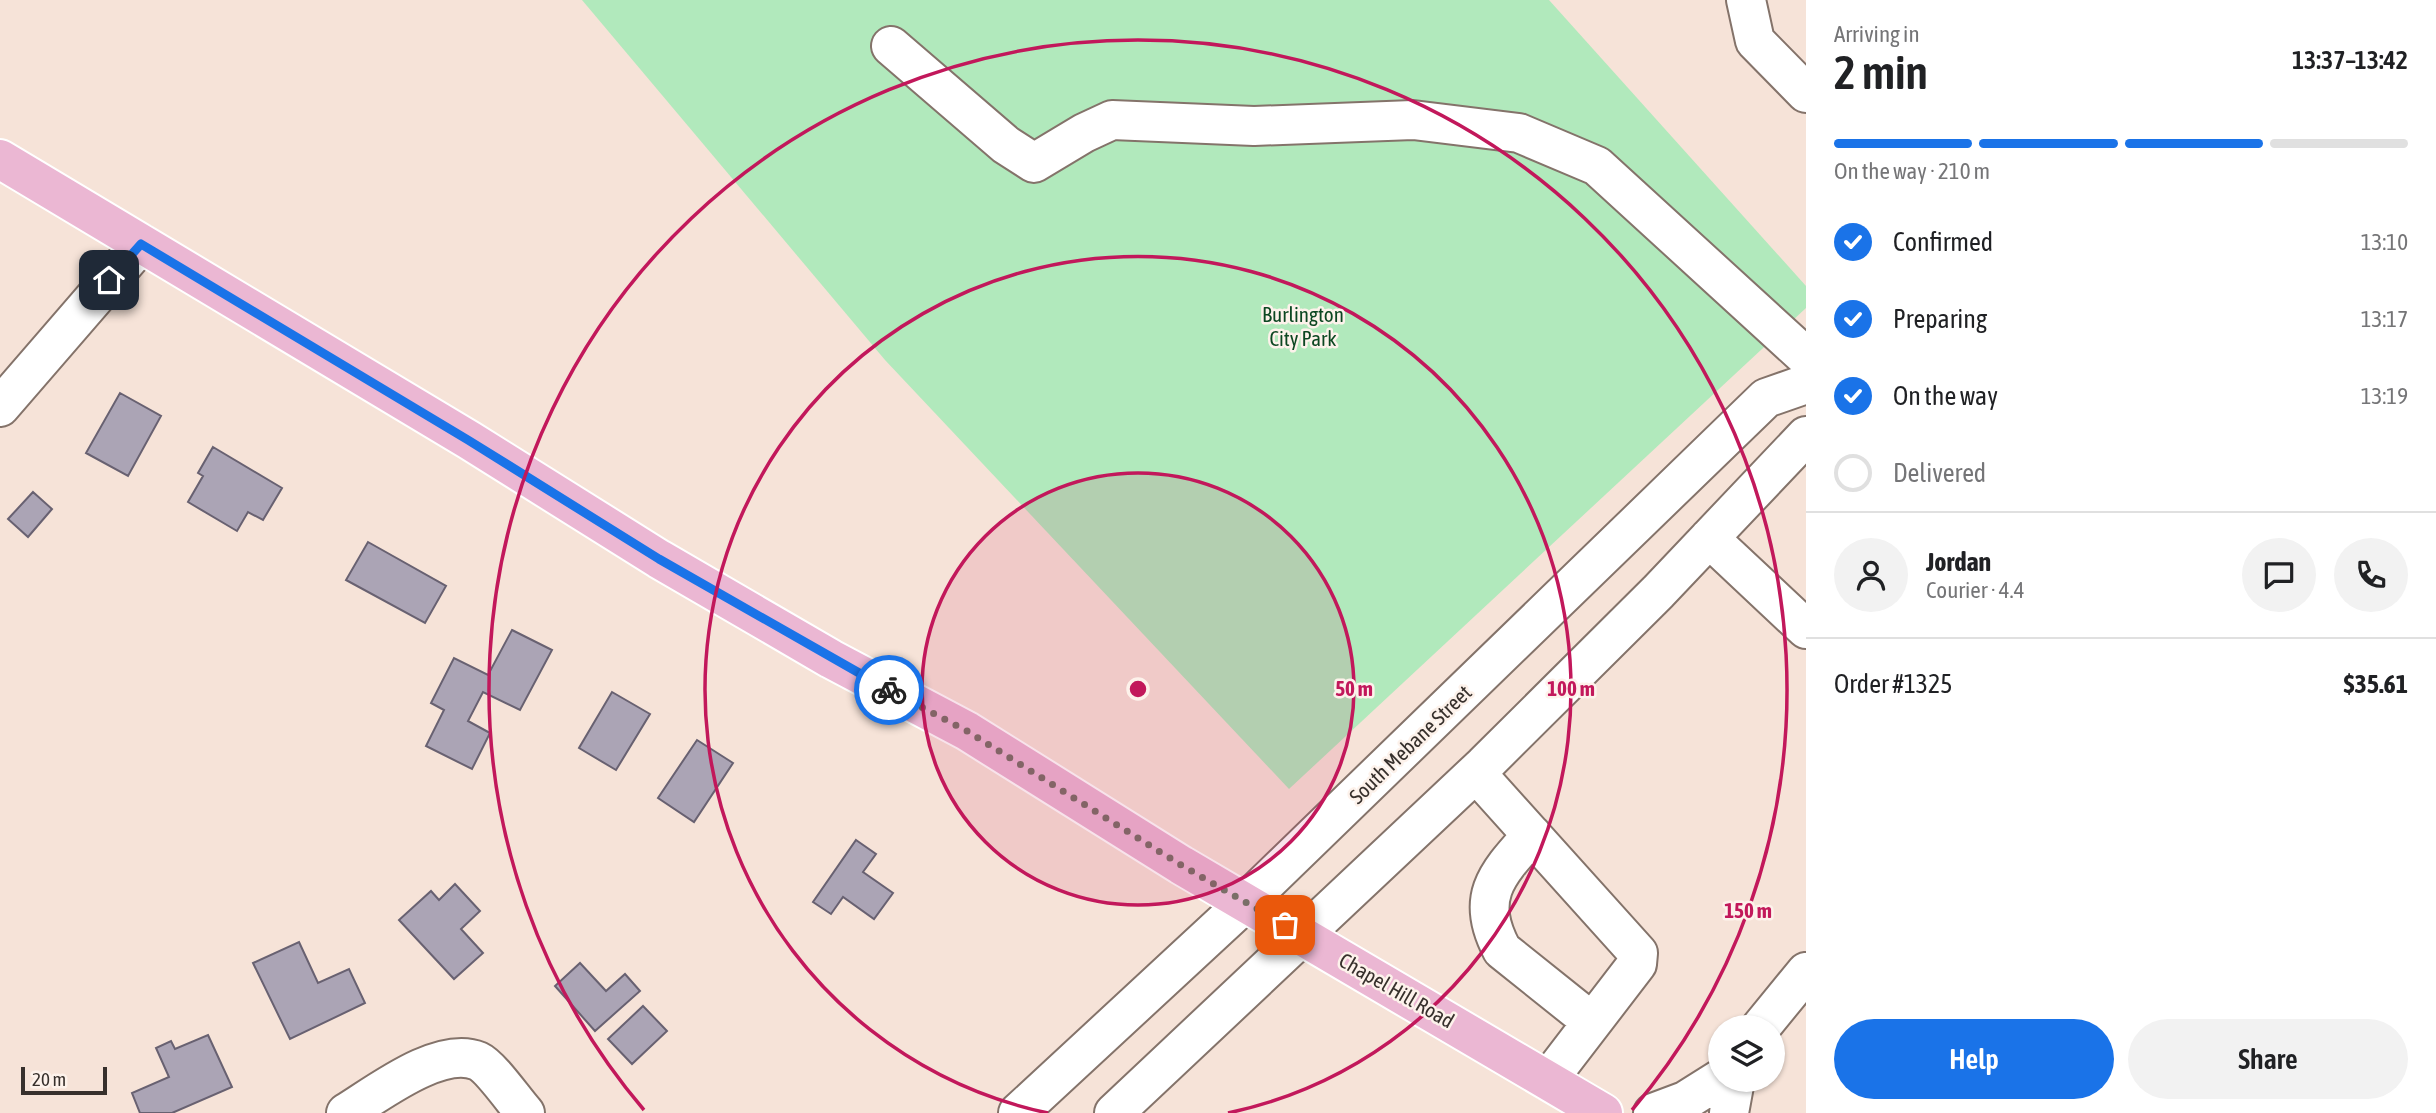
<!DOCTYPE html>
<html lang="en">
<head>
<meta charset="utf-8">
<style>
	:root { --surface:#fff; --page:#f2f2f2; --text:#202124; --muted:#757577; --line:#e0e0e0; --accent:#1a73e8 }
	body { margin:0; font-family:"Asap Condensed",sans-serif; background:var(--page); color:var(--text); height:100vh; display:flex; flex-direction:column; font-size:26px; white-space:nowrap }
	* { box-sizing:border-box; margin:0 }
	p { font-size:23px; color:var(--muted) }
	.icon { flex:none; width:38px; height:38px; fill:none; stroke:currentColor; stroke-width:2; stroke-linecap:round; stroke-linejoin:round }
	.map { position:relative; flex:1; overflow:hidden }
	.details { display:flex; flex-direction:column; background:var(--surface); width:630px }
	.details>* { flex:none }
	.tools { position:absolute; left:1708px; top:1015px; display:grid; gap:14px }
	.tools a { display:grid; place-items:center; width:77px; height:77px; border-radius:50%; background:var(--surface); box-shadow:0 2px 5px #0004; font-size:35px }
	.scale { position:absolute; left:21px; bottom:18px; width:86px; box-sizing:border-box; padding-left:7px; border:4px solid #37302c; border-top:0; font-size:19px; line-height:24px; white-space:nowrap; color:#37302c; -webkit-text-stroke:5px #fdf2eb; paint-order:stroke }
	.pin { position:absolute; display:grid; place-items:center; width:60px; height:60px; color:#fff; margin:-30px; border-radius:14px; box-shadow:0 4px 10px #0006 }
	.courier { position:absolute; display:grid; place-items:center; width:70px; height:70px; margin:-35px; border:5px solid #1a73e8; border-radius:50%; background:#fff; color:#222; box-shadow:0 2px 9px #0007 }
	.overview em { font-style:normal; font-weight:600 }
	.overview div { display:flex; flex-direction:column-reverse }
	.overview { display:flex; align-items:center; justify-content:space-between; height:119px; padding:0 28px }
	h1 { font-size:46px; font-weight:600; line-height:52px }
	.bar { display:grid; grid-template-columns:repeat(4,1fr); gap:10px 7px; align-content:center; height:84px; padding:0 28px }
	.bar i { height:9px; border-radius:5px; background:var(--line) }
	.bar .on { background:var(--accent) }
	.bar p { grid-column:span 4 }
	.line { display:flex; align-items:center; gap:18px; padding:0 28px; border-top:2px solid var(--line) }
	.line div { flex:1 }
	.round { display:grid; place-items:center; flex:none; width:74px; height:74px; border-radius:37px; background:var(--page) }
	ol { padding:0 28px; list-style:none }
	li { display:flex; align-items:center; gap:21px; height:77px }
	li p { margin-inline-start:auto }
	li .icon { padding:7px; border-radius:50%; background:var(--accent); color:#fff; stroke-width:4 }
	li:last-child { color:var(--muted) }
	li i { width:38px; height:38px; border:4px solid var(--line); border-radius:50% }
	.cta { display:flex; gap:14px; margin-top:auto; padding:14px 28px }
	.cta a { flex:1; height:80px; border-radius:42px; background:var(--accent); color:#fff; font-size:28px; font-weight:600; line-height:80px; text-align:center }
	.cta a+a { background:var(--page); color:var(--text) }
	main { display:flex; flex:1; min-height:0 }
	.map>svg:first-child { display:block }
</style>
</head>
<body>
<main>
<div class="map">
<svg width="1806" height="1113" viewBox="0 0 1806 1113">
	<rect width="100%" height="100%" fill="#f6e3d8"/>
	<!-- green -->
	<path fill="#b1e9bc" d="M582 0H1549L1806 286V308L1289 789 885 360Z"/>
	<!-- building -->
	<path fill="#aba4b5" stroke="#686171" stroke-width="2" d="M120 393 161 416 128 476 86 453Z
		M213 447 282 488 263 520 248 512 237 531 188 502 203 476 198 473Z
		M33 492 52 509 28 537 8 519Z
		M368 542 446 586 425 623 346 580Z
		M512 630 552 650 520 710 483 692 468 721 490 733 472 769 426 746 444 710 431 703 454 658 488 675Z
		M612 692 650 714 616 770 579 748Z
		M697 740 733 763 694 822 658 798Z
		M856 840 876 854 863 872 893 893 874 919 843 897 831 914 813 902Z
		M455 884 480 911 461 929 483 953 454 979 399 920 431 891 439 900Z
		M299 942 318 983 349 969 365 1003 290 1039 253 963Z
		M580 963 606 991 625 974 640 991 595 1031 555 986Z
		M643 1006 667 1031 632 1064 608 1039Z
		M208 1035 232 1087 172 1113H140L132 1093 169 1077 156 1048 171 1041 175 1049Z"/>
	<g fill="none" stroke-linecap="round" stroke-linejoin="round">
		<!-- minor casing -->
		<g stroke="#84736a" stroke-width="42">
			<path id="minor" d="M1746 0 1755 41 1806 93
				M891 46 1006 145 1034 163 1084 133 1112 120 1254 126 1413 120 1519 133 1597 166 1806 357
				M0 407 141 244
				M1709 538 1806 629
				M1476 773 1638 953 1637 964 1548 1080
				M1532 835C1497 874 1474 897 1502 950L1592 1022
				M1761 1027 1806 972
				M346 1113C377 1094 440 1045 478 1061 491 1067 514 1101 525 1113
				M1018 1113 1247 901 1766 398 1806 384
				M1114 1113 1484 765 1658 592 1806 436
				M1653 1113 1685 1101 1720 1079
				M1729 1113 1735 1080"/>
		</g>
		<!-- major casing -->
		<g stroke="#fff" stroke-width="42">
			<path id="major" d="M0 159 469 440 659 559 831 659 967 731 1181 865 1603 1113"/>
		</g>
		<!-- minor -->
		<use href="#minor" stroke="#fff" stroke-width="38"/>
		<!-- major -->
		<use href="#major" stroke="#ebb7d3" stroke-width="38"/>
	</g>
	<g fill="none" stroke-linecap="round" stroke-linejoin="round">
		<!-- done -->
		<path stroke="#7a6f68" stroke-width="7" stroke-dasharray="0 12.6" d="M889 690 967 731 1181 865 1285 925"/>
		<!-- route -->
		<path stroke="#1a73e8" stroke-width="9" d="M109 280 141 244 468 440 659 559 889 690"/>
	</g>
	<!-- distance rings -->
	<circle cx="1138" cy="689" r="216" fill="#c2185b" fill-opacity=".12"/>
	<g fill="none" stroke="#c2185b" stroke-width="3.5">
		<circle cx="1138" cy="689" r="216"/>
		<path d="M1048 1113A433 433 0 1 1 1228 1113"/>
		<path d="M644 1110A649 649 0 1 1 1632 1110"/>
	</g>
	<g text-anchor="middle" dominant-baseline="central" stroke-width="5" stroke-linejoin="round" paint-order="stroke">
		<!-- park labels -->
		<g font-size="21" fill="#0b4721" stroke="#fdf2eb">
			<text x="1303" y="314">Burlington<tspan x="1303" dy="24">City Park</tspan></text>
		</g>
		<!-- street labels -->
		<g font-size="21" fill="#37302c" stroke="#fdf2eb">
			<text transform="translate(1410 744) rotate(-44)">South Mebane Street</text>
			<text transform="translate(1397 990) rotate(30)">Chapel Hill Road</text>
		</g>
	</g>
	<circle cx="1138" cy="689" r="10" fill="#c2185b" stroke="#fdf2eb" stroke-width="3.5"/>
	<g font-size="21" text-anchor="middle" font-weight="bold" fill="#c2185b" stroke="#fdf2eb" stroke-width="5" stroke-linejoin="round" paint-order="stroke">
		<text x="1354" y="696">50 m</text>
		<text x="1571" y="696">100 m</text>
		<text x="1748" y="918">150 m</text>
	</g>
</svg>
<div class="tools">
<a><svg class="icon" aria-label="layers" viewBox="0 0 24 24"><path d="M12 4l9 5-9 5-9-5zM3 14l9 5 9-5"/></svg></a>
</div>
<div class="scale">20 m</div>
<div class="pin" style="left:1285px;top:925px;background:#ea580c"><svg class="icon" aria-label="bag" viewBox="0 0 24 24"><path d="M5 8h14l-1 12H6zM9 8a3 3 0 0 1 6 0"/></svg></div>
<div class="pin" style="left:109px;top:280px;background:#1f2937"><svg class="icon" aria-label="home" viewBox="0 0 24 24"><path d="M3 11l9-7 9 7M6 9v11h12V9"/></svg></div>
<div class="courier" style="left:889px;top:690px"><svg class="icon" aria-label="bike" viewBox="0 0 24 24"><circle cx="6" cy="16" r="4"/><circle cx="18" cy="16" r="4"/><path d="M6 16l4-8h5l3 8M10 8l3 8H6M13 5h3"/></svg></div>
</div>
<section class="details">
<div class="overview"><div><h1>2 min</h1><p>Arriving in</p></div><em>13:37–13:42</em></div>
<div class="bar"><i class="on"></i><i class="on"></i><i class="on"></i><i></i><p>On the way · 210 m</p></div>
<ol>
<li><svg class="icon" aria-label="check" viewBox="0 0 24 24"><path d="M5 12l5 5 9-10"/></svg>Confirmed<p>13:10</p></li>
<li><svg class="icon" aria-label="check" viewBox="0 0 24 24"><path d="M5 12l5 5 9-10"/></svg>Preparing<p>13:17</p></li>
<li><svg class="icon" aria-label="check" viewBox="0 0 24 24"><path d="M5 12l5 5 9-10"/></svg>On the way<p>13:19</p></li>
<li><i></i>Delivered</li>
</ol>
<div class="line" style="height:126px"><a class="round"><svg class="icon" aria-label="person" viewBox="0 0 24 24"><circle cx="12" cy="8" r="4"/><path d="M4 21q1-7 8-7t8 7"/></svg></a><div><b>Jordan</b><p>Courier · 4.4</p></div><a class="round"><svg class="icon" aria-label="chat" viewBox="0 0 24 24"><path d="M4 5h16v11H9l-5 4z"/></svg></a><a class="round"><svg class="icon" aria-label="phone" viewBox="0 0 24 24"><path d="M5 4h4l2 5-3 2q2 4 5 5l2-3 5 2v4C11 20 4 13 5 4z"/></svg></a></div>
<div class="line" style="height:91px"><div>Order #1325</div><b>$35.61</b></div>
<div class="cta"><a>Help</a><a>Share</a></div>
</section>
</main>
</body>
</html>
